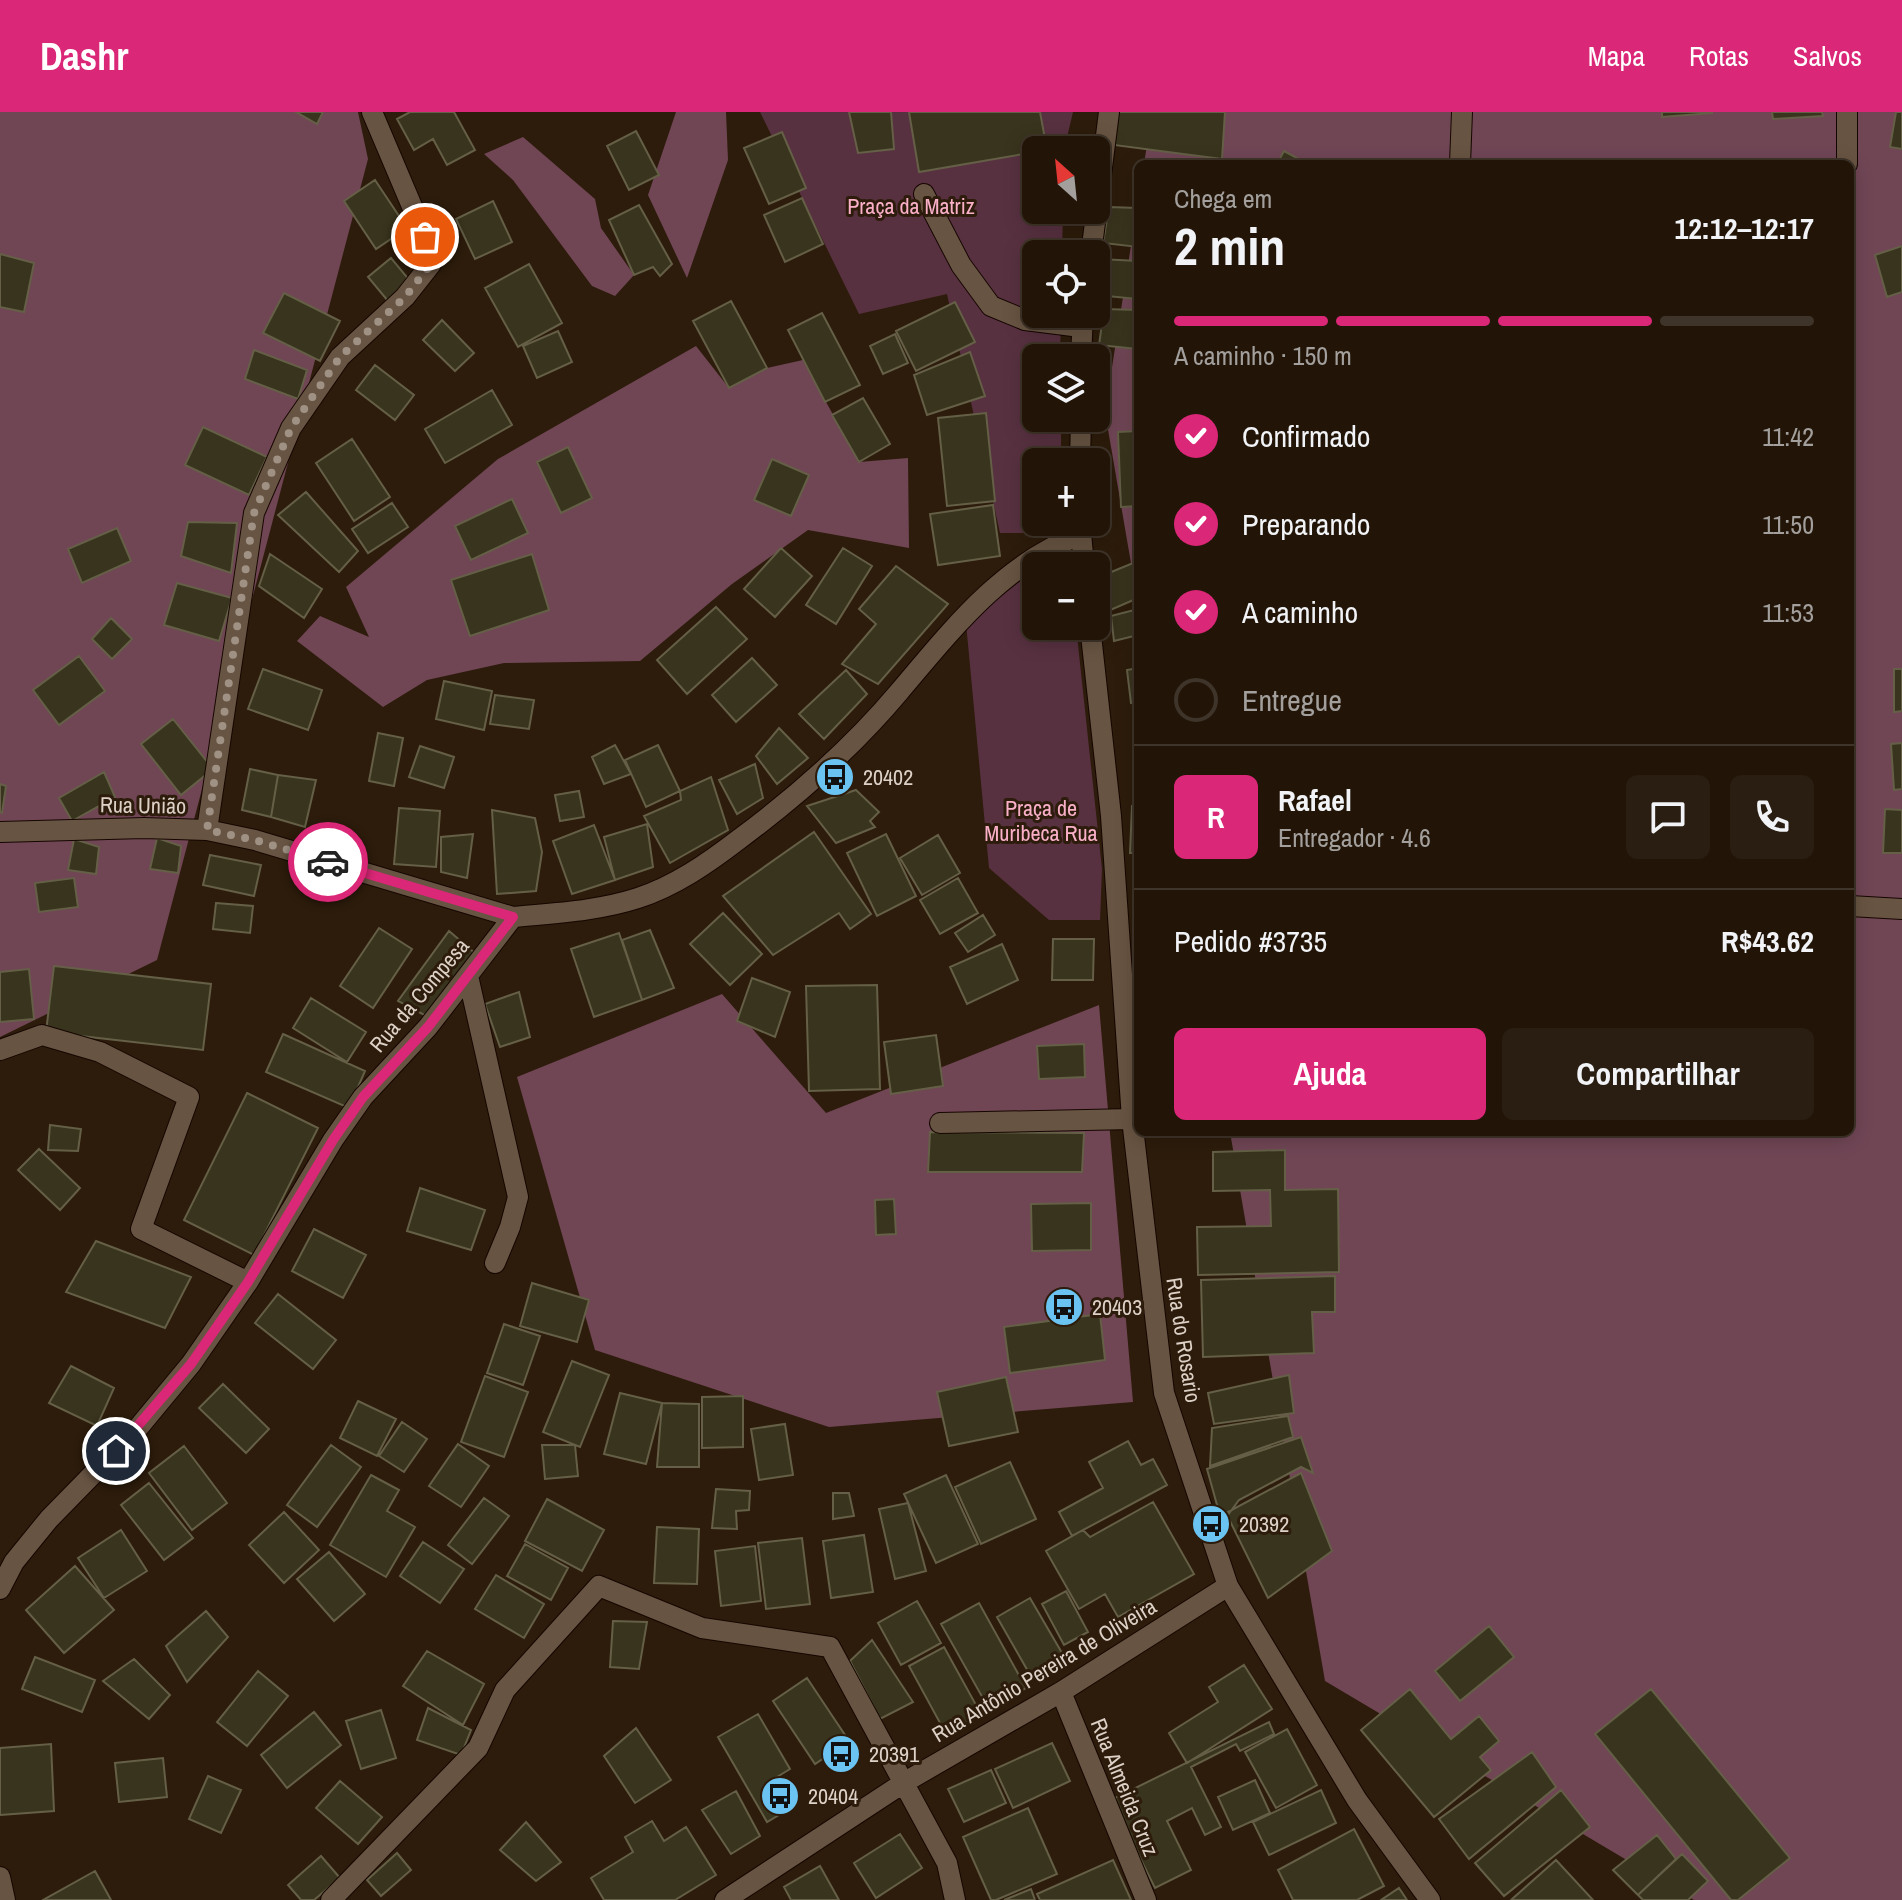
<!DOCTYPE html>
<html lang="pt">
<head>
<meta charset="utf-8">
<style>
	:root { --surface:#221508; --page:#2a1e12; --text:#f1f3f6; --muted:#a29f9c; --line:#3f3429; --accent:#db2777 }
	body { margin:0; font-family:"Archivo Narrow",sans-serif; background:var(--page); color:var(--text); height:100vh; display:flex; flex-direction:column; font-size:30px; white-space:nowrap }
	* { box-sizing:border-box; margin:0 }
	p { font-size:26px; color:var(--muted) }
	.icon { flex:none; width:44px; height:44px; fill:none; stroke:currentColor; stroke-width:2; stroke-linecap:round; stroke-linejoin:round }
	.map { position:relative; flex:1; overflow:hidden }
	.sheet { position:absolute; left:1134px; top:48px; width:720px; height:976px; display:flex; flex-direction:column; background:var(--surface); border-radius:12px; box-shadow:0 4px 20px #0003,0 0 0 2px var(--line) }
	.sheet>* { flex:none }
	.needle { width:52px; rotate:333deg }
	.buttons { position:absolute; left:1022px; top:24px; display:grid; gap:16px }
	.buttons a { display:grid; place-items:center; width:88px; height:88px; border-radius:12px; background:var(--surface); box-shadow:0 4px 20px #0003,0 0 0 2px var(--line); font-size:40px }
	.pin { position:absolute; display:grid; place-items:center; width:68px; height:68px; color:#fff; margin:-34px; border:4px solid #fff; border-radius:50%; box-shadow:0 2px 8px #0007 }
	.courier { position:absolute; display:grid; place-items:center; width:80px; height:80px; margin:-40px; border:6px solid #db2777; border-radius:50%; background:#fff; color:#222; box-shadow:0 2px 10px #0007 }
	.headline em { font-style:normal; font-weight:700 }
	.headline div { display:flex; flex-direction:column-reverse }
	.headline { display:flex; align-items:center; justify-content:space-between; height:136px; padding:0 40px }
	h1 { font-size:52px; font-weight:700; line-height:60px }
	.bar { display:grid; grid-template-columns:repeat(4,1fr); gap:12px 8px; align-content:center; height:96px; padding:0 40px }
	.bar i { height:10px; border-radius:6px; background:var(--line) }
	.bar .on { background:var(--accent) }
	.bar p { grid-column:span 4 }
	.line { display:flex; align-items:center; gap:20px; padding:0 40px; border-top:2px solid var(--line) }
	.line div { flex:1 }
	.round { display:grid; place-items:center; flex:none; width:84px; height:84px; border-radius:12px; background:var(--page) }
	ol { padding:0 40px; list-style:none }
	li { display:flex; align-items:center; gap:24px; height:88px }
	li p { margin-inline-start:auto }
	li .icon { padding:8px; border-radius:50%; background:var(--accent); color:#fff; stroke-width:4 }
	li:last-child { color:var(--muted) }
	li i { width:44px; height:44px; border:4px solid var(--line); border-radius:50% }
	.action { display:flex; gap:16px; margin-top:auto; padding:16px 40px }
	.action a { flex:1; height:92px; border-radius:12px; background:var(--accent); color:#fff; font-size:32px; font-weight:700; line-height:92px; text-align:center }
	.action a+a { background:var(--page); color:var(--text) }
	header { display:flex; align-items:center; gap:48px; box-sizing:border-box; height:112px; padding:0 40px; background:var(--accent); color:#fff }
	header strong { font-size:38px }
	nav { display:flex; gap:44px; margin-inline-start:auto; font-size:28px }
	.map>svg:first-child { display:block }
</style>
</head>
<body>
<header>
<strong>Dashr</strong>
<nav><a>Mapa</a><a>Rotas</a><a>Salvos</a></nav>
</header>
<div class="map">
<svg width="1902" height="1788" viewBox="0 0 1902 1788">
	<rect width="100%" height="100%" fill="#2d1c0b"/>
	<!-- green -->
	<path fill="#583140" d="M760 0H1073L1064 38H1036V98H1063L1062 142H1036V202H1061L1060 246H1036V306H1061V350H1036V410H1053L1037 421H1000L947 182 859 202Z
		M1036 457V514H1076L1102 757 1100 808H1049L989 756 966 511Z"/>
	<!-- forest -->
	<path fill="#704655" d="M0 0H358L368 47 157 848 0 925Z
		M676 0H726L728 48 687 166 648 83Z
		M1152 0H1902V1788H1694L1325 1569 1230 1020H1850V52H1144Z
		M523 25 595 87 601 116 634 163 615 184 592 174 513 68 484 42Z
		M1138 89V492L1105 300Z
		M696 234 729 276 767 256 803 248 859 350 908 346 909 436 808 418 732 472 640 549 504 551 427 568 383 595 297 529 320 504 369 525 346 475 498 347Z
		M722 882 826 1001 1099 893 1133 1290 829 1315 595 1238 517 965Z"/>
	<!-- building -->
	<path fill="#39341d" stroke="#645f46" stroke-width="2" d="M296 0H323L317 12Z
		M410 0H454L475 38 447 53 433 27 414 38 397 7Z
		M849 0H891L894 37 858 41Z
		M909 0H1040L1047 38 919 60Z
		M1118 0H1225L1222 47 1114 33Z
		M1662 0H1712V1L1662 5Z
		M1772 0H1822L1823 4 1773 7Z
		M1896 0H1902V37L1890 35Z
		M636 19 659 63 629 78 607 34Z
		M782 20 806 76 769 92 744 36Z
		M1284 39 1308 52H1277Z
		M375 68 407 116 376 137 344 89Z
		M802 86 823 132 785 150 764 103Z
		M493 89 512 130 475 147 456 107Z
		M639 93 672 152 660 164 653 155 634 163 609 108Z
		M1109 95 1138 96V135L1103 131Z
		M1902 134V180L1887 185 1875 143Z
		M0 142 34 151 24 200 0 195Z
		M391 146 411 170 388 189 368 165Z
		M1099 147 1138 149V187L1096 183Z
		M529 152 562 211 518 235 485 176Z
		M284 181 340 209 320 249 263 221Z
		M731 189 767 256 729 276 693 209Z
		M955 190 975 230 916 259 896 219Z
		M1104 197 1138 198V237L1099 233Z
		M822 201 860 273 825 290 788 218Z
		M442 208 474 241 455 259 423 228Z
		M558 219 572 250 537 266 523 234Z
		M895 222 908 251 883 262 870 234Z
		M254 238 307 258 298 287 245 267Z
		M970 240 985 284 927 303 914 263Z
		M375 253 414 283 395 308 356 278Z
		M492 278 512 313 445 351 425 317Z
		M863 286 890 332 859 350 832 303Z
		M986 301 995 389 947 394 938 306Z
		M203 315 267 345 249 383 185 353Z
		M1138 319V394L1121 395 1118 320Z
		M352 327 390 385 354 409 316 351Z
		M568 335 592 386 561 401 537 350Z
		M772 347 809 363 791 404 754 388Z
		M306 380 358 439 339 460 278 403Z
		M512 387 528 421 471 448 455 414Z
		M392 391 408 415 368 441 352 417Z
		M993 393 1000 444 938 453 930 402Z
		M188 410 237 411 231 461 181 444Z
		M117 416 131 449 82 471 68 437Z
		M781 436 812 464 775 505 744 477Z
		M843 436 872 454 836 512 806 493Z
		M270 442 322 477 304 506 259 474Z
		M532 442 549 498 470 524 451 468Z
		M1138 449V486L1108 499 1104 463Z
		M896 454 948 492 878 572 842 552 876 512 859 497Z
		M177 471 232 486 219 529 164 513Z
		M716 495 747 527 687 582 657 548Z
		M1138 497V523L1114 529 1111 504Z
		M111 506 132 527 112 547 92 527Z
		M79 544 105 579 59 613 33 578Z
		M752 546 777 573 736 610 712 583Z
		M1138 556V589L1131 591 1127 558Z
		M263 557 322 578 308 618 248 597Z
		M1894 557H1902V599L1894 600Z
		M846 558 867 582 824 627 799 602Z
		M444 569 492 579 484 618 436 607Z
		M495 583 534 588 529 617 490 612Z
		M173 607 213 657 181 683 141 632Z
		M779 616 808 646 777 672 756 644Z
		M378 621 403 626 394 674 369 669Z
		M1902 631V677L1894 678 1891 632Z
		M615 633 631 662 604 672 592 645Z
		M658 633 680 679 646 695 625 648Z
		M420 634 454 645 444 676 409 665Z
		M755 652 763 686 737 702 719 668Z
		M250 657 278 663 271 705 242 698Z
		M104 660 115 685 72 709 59 686Z
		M278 663 316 668 305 715 271 705Z
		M711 665 728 718 670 751 644 704 681 688 680 679Z
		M0 672 6 674 2 701 0 700Z
		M856 678 879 700 870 709 875 715 836 731 807 694Z
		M579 679 584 705 560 709 555 683Z
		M1132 694H1138V740L1130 741Z
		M399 696 440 699 436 755 394 752Z
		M1885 697 1902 698V741H1883Z
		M492 698 535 706 542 740 536 779 497 782Z
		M647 712 653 755 615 768 604 725Z
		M594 713 615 768 572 782 553 729Z
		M814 720 871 802 850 817 839 801 773 843 723 784Z
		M473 722 467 766 441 760V725Z
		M886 722 916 784 877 804 847 741Z
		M938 723 960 761 922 783 900 746Z
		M157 726 181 734 178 761 150 757Z
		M74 727 99 735 96 762 68 758Z
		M210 743 261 753 254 784 203 773Z
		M74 766 78 795 39 800 35 771Z
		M958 766 978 801 940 822 920 788Z
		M216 791 253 794 250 821 213 817Z
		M723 801 762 842 730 873 690 832Z
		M983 803 995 823 968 840 955 821Z
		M379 816 412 837 373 896 340 874Z
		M650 818 674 876 642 888 622 828Z
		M449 819 477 843 430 906 398 889Z
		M619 821 642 888 594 905 571 837Z
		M1053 827H1094L1093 868H1052Z
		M1002 832 1018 868 967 892 950 855Z
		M54 854 211 872 203 938 46 920Z
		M29 857 34 907 0 910V860Z
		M752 866 790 880 775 925 737 909Z
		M877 873 880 977 809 979 806 874Z
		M519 880 530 925 500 935 485 892Z
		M311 886 366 920 347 950 293 916Z
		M283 922 365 959 349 996 266 960Z
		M936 923 943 974 891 982 884 930Z
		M1084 932 1085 965 1039 967 1037 934Z
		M247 981 318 1016 254 1143 184 1108Z
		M50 1013 81 1017 78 1039 48 1038Z
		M930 1020 1084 1021 1082 1060H928Z
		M39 1037 80 1076 60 1098 18 1058Z
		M1285 1038V1078L1338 1077 1339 1160 1198 1163 1197 1115 1271 1114 1270 1078 1213 1079V1040Z
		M420 1076 485 1098 471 1138 407 1119Z
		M894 1087 896 1122 876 1123 875 1088Z
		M1091 1091V1138L1032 1139 1031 1092Z
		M314 1117 366 1143 343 1186 292 1159Z
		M96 1129 191 1165 165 1216 66 1180Z
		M1335 1164V1200H1312L1314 1241 1203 1245 1201 1168Z
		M532 1171 589 1188 577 1230 520 1214Z
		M278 1182 336 1228 313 1257 255 1211Z
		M1100 1202 1105 1248 1010 1261 1004 1215Z
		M504 1212 540 1224 523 1273 487 1261Z
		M572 1249 609 1263 580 1335 543 1320Z
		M71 1254 114 1276 97 1314 49 1291Z
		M1289 1263 1294 1301 1214 1312 1208 1281Z
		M485 1264 528 1280 504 1345 461 1330Z
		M1006 1265 1018 1320 949 1334 937 1280Z
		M223 1272 269 1317 246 1341 199 1296Z
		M620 1281 662 1291 646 1352 604 1342Z
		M743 1284V1335L702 1336V1285Z
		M358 1289 396 1307 377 1344 340 1326Z
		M662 1291 699 1292V1355H657Z
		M1288 1304 1293 1325 1210 1354 1212 1316Z
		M402 1310 427 1327 404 1360 379 1344Z
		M785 1312 793 1363 759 1368 751 1317Z
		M1301 1325 1313 1361 1301 1355 1239 1388 1222 1411 1207 1357Z
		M1128 1329 1141 1353 1153 1347 1167 1373 1072 1424 1059 1400 1103 1376 1089 1350Z
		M458 1332 489 1354 461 1395 429 1374Z
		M331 1333 361 1355 317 1415 287 1393Z
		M542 1333H575L578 1364 545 1367Z
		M184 1334 227 1391 192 1418 149 1361Z
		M1010 1350 1036 1407 981 1432 955 1375Z
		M1301 1361 1332 1439 1268 1486 1226 1401Z
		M371 1363 399 1378 387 1399 415 1415 386 1465 330 1433Z
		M946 1363 978 1432 936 1451 904 1382Z
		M149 1371 193 1426 164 1448 121 1393Z
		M716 1377 750 1379 749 1398 736 1399 737 1417 712 1416Z
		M833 1381H849L854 1404 833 1407Z
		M484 1386 509 1404 472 1452 448 1433Z
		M547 1387 604 1418 582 1459 525 1429Z
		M1153 1390 1194 1462 1118 1505 1105 1482 1079 1497 1046 1439 1083 1418 1090 1425Z
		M908 1391 926 1459 895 1467 879 1397Z
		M284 1400 319 1438 284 1471 249 1433Z
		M657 1415 699 1417 697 1472 654 1471Z
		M121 1418 147 1459 104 1486 78 1446Z
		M864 1423 873 1480 831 1486 823 1429Z
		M802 1426 810 1492 766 1497 758 1431Z
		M423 1430 464 1457 440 1491 400 1464Z
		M525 1432 568 1456 551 1488 507 1464Z
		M755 1434 761 1489 721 1494 715 1439Z
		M329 1440 365 1482 334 1509 297 1467Z
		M75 1454 114 1498 64 1541 26 1498Z
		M496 1463 544 1492 524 1526 475 1497Z
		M1066 1479 1088 1520 1064 1533 1042 1492Z
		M1030 1486 1062 1541 1029 1561 997 1505Z
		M917 1489 941 1531 901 1553 878 1511Z
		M979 1491 1026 1576 989 1597 941 1512Z
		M206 1499 228 1525 187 1570 166 1534Z
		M613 1509 647 1510 639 1557 610 1555Z
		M1489 1514 1514 1545 1460 1589 1435 1559Z
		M872 1528 913 1590 880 1607 850 1549Z
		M944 1535 981 1602 946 1622 909 1554Z
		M427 1539 484 1572 463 1613 403 1574Z
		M35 1545 95 1568 82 1600 22 1577Z
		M134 1547 170 1583 149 1607 103 1569Z
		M1244 1553 1272 1597 1187 1651 1169 1621 1218 1590 1209 1575Z
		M258 1559 288 1584 247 1634 217 1610Z
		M807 1566 849 1629 815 1652 773 1589Z
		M1410 1577 1451 1627 1479 1604 1499 1629 1480 1645 1491 1658 1434 1705 1361 1618Z
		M1651 1577 1790 1746 1738 1788H1731L1595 1622Z
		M428 1596 471 1618 461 1643 417 1628Z
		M381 1598 396 1646 361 1657 346 1609Z
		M314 1600 341 1633 287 1676 261 1643Z
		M758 1602 790 1657 772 1668 789 1697 767 1710 718 1625Z
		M1269 1610 1274 1622 1240 1639 1236 1632 1191 1655 1221 1715 1205 1723 1192 1696 1167 1709 1191 1758 1155 1776 1111 1688Z
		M636 1616 671 1668 635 1691 604 1644Z
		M1287 1617 1317 1673 1276 1696 1245 1640Z
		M1052 1631 1070 1669 1013 1696 995 1657Z
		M51 1632 54 1699 0 1703V1636Z
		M1532 1640 1556 1675 1469 1747 1439 1707Z
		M163 1646 167 1685 119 1690 115 1651Z
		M991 1658 1006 1691 964 1710 948 1677Z
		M208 1664 241 1678 221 1721 189 1707Z
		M1255 1668 1270 1701 1233 1718 1218 1685Z
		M340 1669 382 1705 358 1732 316 1696Z
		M1321 1678 1336 1711 1269 1743 1253 1710Z
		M1561 1678 1590 1715 1504 1784 1475 1751Z
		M736 1679 760 1724 731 1742 702 1698Z
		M1028 1696 1057 1762 996 1788H991L963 1725Z
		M652 1709 664 1729 686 1715 716 1763 675 1788H604L591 1766 633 1740 625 1725Z
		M526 1710 561 1750 536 1769 500 1738Z
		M1354 1717 1384 1774 1357 1788H1293L1278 1758Z
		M900 1722 922 1756 876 1786 854 1751Z
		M1657 1723 1676 1747 1638 1783 1613 1758Z
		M397 1741 411 1758 381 1784 367 1768Z
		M1682 1742 1708 1769 1688 1788H1643L1638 1783Z
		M321 1744 340 1766 314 1788H301L288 1773Z
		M1113 1748 1131 1788H1040L1037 1782Z
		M1556 1748 1593 1788H1511Z
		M820 1754 839 1788H791L784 1775Z
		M95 1759 111 1788H43Z
		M1399 1776 1407 1788H1381Z
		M1031 1777 1035 1788H1004Z"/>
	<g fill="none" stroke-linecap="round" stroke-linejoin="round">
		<!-- lane casing -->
		<g stroke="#150600" stroke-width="22">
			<path id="lane" d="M924 82 961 153 991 194 1025 208 1081 215"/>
		</g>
		<!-- street casing -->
		<g stroke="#150600" stroke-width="22">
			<path id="street" d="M1460 52 1462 0
				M1847 52V0
				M207 718 254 401 291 316 340 245 405 185 431 152 425 125 372 0
				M0 720 144 716 207 718 255 728 513 805
				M1850 794 1902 797
				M468 864 518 1085 510 1115 495 1151
				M0 938 42 923 100 940 189 985 141 1117 248 1170
				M940 1011 1132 1007
				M0 1477 14 1450 49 1407 138 1316 191 1252 248 1170 333 1028 363 985 428 915 513 805C555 801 598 799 638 786 675 774 708 751 738 728 796 685 852 636 899 580 950 520 1003 451 1080 423
				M1061 1580 1146 1788
				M0 1765 5 1788
				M331 1788 478 1636 505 1578 599 1474 702 1516 830 1535 947 1751 955 1788
				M725 1788 905 1670 1061 1580 1228 1474"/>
		</g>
		<!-- secondary casing -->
		<g stroke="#150600" stroke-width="22">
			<path id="secondary" d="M1091 142 1109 0
				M1081 246 1083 202
				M1080 350 1081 306
				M1080 410 1084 454
				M1090 514 1111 704 1132 1007 1164 1281 1228 1474 1357 1688 1430 1788"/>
		</g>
		<!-- lane -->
		<use href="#lane" stroke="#685442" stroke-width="20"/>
		<!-- street -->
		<use href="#street" stroke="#685442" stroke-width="20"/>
		<!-- secondary -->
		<use href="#secondary" stroke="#685442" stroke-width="20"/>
	</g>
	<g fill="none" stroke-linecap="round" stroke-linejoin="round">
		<!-- done -->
		<path stroke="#9f9285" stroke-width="8" stroke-dasharray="0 14.4" d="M328 750 255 728 207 718 254 401 291 316 340 245 405 185 431 152 425 125"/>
		<!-- route -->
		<path stroke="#db2777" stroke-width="10" d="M116 1339 191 1252 248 1170 333 1028 363 985 428 915 513 805 328 750"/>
	</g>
	<!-- icons -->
	<defs>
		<g id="bus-disc" transform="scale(2)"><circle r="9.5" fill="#6bc3f2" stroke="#2d1c0b"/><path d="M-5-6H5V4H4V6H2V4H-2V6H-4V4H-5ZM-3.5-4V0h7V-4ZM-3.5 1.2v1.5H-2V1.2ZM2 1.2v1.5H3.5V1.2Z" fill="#111"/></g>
	</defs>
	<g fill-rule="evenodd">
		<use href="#bus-disc" x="835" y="665"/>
		<use href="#bus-disc" x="1064" y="1195"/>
		<use href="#bus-disc" x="1211" y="1412"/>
		<use href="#bus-disc" x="841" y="1642"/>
		<use href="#bus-disc" x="780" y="1684"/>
	</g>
	<g text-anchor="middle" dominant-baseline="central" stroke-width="6" stroke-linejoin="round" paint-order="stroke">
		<!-- park labels -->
		<g font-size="22" fill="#fbb0ca" stroke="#2d1c0b">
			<text x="911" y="94">Praça da Matriz</text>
			<text x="1041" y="696">Praça de<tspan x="1041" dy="25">Muribeca Rua</tspan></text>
		</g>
		<!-- poi labels -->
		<g font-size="22" fill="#ddd1c7" stroke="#2d1c0b" text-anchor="start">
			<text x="863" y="665">20402</text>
			<text x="1092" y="1195">20403</text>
			<text x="1239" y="1412">20392</text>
			<text x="869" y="1642">20391</text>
			<text x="808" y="1684">20404</text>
		</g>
		<!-- street labels -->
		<g font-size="22" fill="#ddd1c7" stroke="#2d1c0b">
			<text transform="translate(143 693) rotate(1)">Rua União</text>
			<text transform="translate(419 883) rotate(-50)">Rua da Compesa</text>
			<text transform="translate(1184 1228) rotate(81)">Rua do Rosario</text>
			<text transform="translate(1044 1558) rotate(-31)">Rua Antônio Pereira de Oliveira</text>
			<text transform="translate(1125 1675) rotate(68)">Rua Almeida Cruz</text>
		</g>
	</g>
</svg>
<div class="buttons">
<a><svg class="needle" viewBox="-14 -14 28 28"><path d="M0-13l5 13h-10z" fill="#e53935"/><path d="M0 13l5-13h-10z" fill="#a29f9c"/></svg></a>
<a><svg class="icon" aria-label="locate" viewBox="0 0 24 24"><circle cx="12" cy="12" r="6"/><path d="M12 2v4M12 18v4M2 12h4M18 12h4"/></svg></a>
<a><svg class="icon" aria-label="layers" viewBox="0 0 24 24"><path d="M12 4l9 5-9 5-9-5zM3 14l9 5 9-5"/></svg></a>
<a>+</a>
<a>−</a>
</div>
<div class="pin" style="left:425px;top:125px;background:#ea580c"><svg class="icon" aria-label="bag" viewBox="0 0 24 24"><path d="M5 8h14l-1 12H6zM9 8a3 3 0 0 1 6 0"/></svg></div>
<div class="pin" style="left:116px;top:1339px;background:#1f2937"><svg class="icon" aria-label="home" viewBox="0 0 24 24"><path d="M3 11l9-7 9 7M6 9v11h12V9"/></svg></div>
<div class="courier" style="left:328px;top:750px"><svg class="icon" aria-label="car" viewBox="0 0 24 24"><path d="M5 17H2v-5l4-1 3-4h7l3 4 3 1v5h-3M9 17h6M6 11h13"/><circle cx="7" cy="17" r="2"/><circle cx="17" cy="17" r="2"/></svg></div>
<section class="sheet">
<div class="headline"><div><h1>2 min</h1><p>Chega em</p></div><em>12:12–12:17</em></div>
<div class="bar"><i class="on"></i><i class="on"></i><i class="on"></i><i></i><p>A caminho · 150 m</p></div>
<ol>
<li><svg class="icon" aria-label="check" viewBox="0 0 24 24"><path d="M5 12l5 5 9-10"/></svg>Confirmado<p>11:42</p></li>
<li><svg class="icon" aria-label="check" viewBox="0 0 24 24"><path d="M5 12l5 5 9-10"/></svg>Preparando<p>11:50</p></li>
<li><svg class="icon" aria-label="check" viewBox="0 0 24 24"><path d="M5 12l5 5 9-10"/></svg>A caminho<p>11:53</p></li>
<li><i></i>Entregue</li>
</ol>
<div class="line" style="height:144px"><b class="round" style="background:var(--accent);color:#fff">R</b><div><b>Rafael</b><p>Entregador · 4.6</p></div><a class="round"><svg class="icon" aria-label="chat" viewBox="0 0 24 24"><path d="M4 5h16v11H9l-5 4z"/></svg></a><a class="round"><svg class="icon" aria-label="phone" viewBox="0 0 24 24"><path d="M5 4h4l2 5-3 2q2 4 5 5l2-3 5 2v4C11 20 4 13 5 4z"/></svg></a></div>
<div class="line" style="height:104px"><div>Pedido #3735</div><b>R$43.62</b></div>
<div class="action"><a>Ajuda</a><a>Compartilhar</a></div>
</section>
</div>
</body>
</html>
